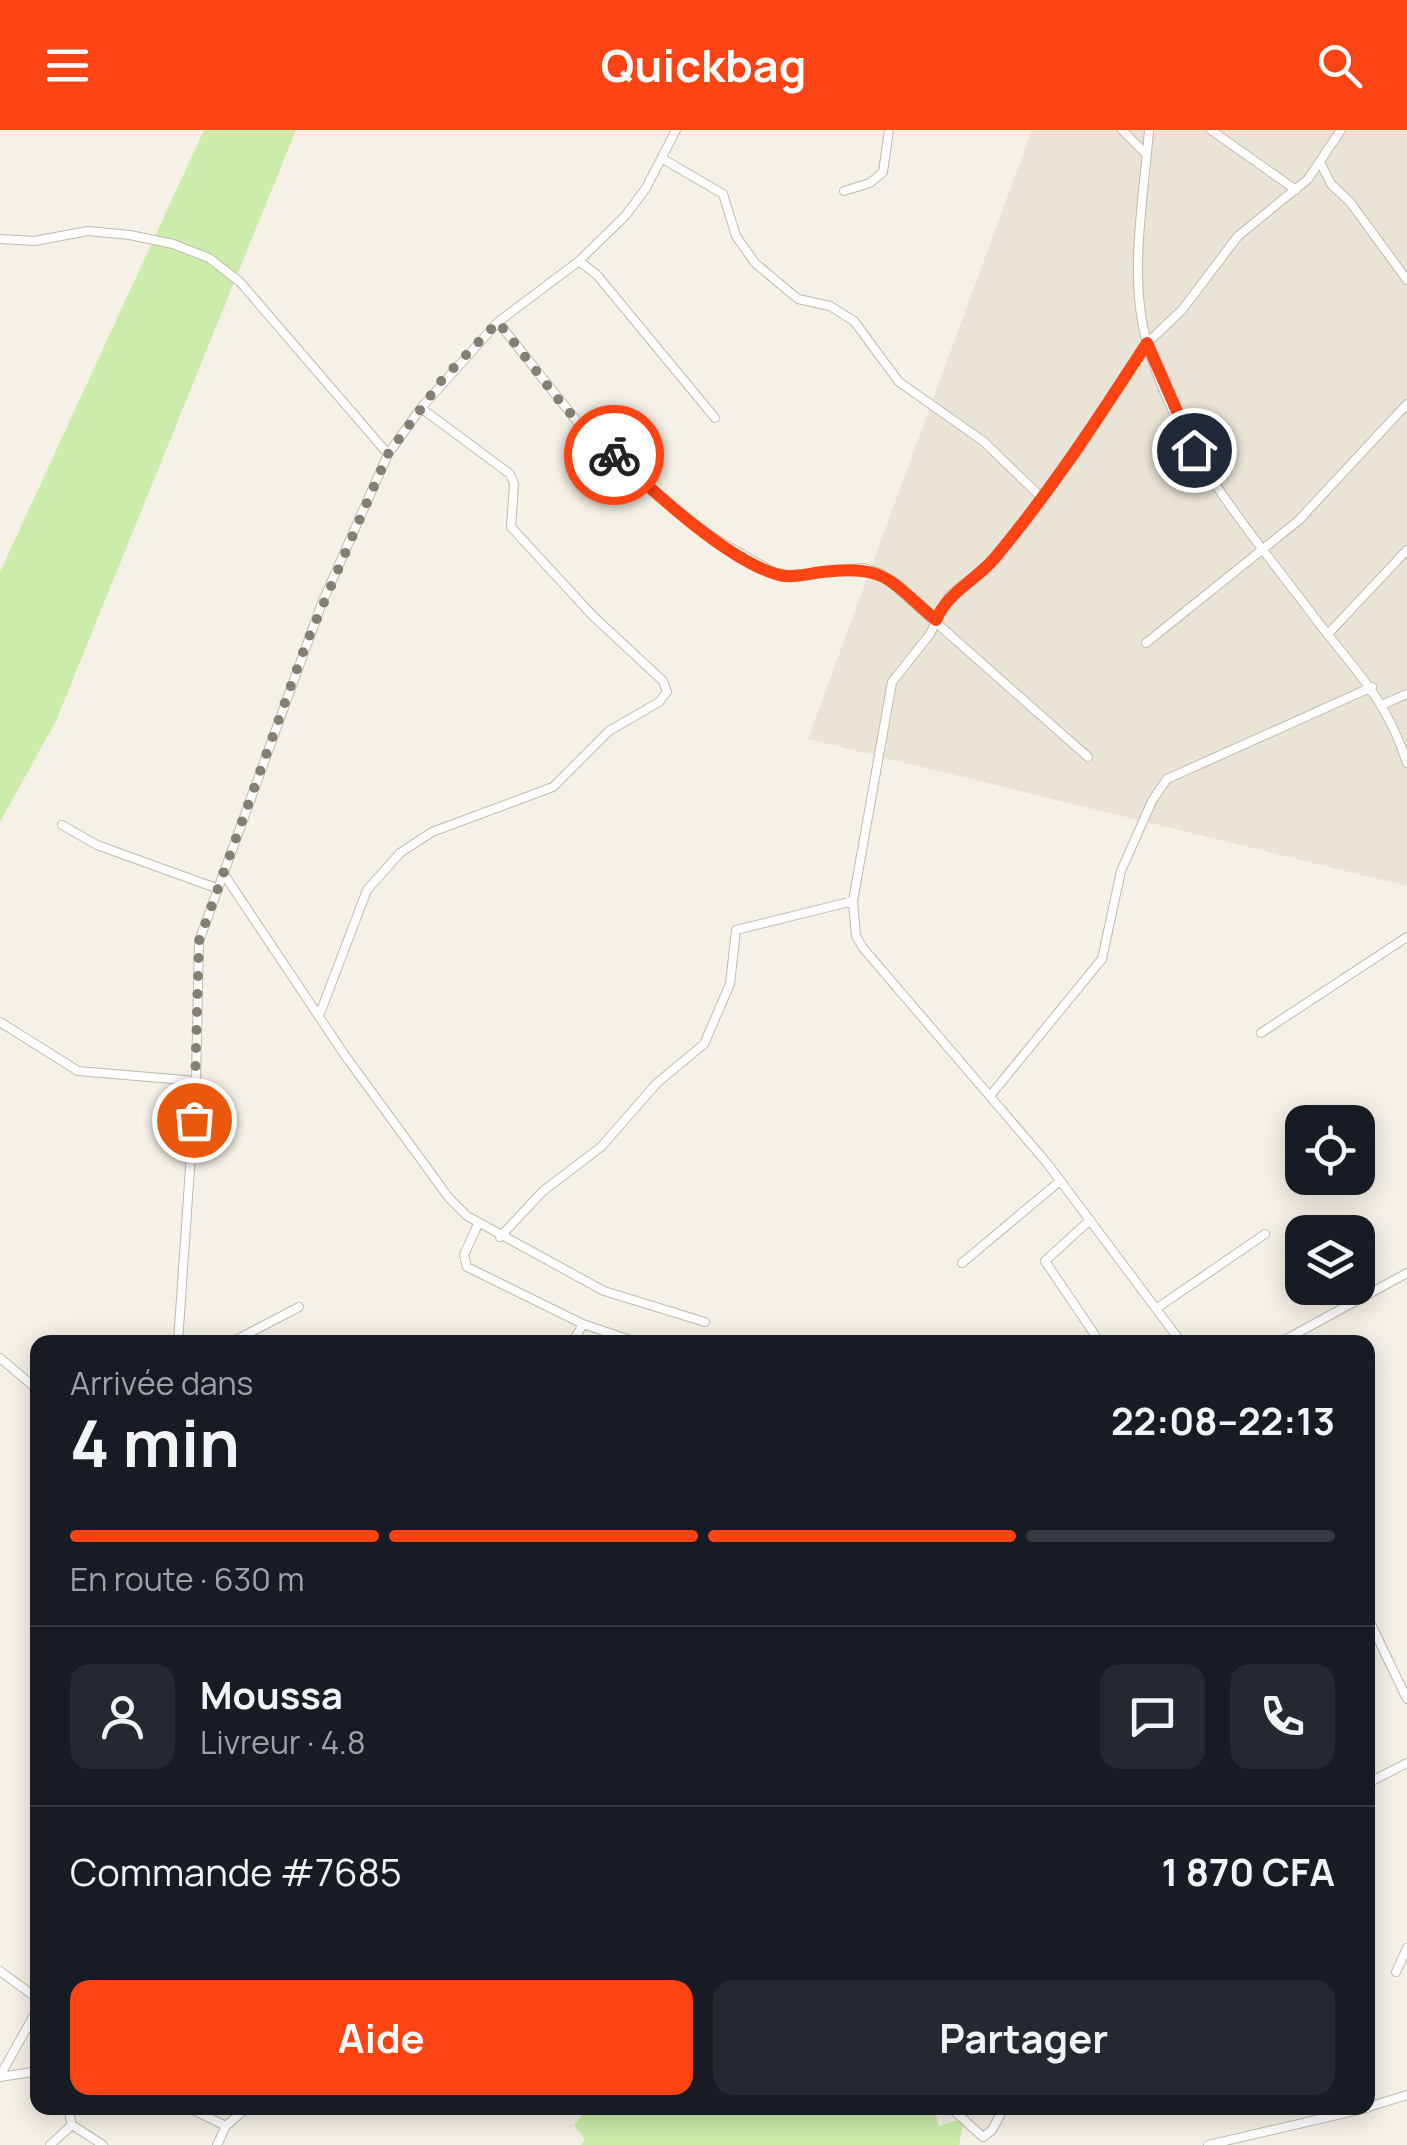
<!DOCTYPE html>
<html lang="fr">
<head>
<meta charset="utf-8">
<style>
	:root { --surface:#171b24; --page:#242831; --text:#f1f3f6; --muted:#9ea1a6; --line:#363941; --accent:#ff4414 }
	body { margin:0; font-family:Manrope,sans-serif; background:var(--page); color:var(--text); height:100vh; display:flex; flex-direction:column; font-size:38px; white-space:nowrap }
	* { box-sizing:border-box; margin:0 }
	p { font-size:32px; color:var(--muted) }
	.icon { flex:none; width:55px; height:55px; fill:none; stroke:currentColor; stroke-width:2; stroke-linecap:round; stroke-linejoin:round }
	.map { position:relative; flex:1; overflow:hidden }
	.drawer { position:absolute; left:30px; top:1205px; width:1345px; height:780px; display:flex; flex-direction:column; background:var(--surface); border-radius:20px; box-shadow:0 5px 25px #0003 }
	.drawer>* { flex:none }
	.buttons { position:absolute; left:1285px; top:975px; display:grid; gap:20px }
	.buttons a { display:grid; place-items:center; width:90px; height:90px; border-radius:20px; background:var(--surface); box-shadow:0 5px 25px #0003; font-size:50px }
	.pin { position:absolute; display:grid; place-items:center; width:85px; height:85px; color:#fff; margin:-42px; border:5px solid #fff; border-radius:50%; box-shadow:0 2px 10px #0007 }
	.courier { position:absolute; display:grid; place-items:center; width:100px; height:100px; margin:-50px; border:8px solid #ff4414; border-radius:50%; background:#fff; color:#222; box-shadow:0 2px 12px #0007 }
	.overview em { font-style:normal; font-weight:700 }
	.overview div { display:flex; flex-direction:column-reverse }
	.overview { display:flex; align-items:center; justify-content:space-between; height:170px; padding:0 40px }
	h1 { font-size:65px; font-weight:700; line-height:75px }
	.bar { display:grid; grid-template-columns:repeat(4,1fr); gap:15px 10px; align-content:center; height:120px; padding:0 40px }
	.bar i { height:12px; border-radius:8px; background:var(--line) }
	.bar .on { background:var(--accent) }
	.bar p { grid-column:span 4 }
	.line { display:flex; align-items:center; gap:25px; padding:0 40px; border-top:2px solid var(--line) }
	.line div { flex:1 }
	.round { display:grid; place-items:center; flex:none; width:105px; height:105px; border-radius:20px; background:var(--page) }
	.action { display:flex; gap:20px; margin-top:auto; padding:20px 40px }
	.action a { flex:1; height:115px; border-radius:20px; background:var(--accent); color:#fff; font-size:40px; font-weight:700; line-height:115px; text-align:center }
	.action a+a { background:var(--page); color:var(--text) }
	header { display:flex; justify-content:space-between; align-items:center; height:130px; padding:0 40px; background:var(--accent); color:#fff; font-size:45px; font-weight:700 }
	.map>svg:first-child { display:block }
</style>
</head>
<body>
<header><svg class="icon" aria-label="menu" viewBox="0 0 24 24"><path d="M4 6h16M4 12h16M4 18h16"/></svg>Quickbag<svg class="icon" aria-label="search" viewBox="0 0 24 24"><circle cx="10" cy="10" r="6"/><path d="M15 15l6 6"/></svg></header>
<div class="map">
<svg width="1407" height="2015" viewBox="0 0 1407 2015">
	<rect width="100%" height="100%" fill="#f5f1e7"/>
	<!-- residential -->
	<path fill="#e9e4d5" d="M1032 0H1407V756L808 609Z"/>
	<!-- green -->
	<path fill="#ccecac" d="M204 0H296L56 591 0 692V442Z
		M588 1978H934L939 1996 958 1990 963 1995 959 2015H581L585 2009 574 1995Z"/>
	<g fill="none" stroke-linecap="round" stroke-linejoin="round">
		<!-- minor casing -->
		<g stroke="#c1baa9" stroke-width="10">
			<path id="minor" d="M1122 0 1147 25
				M1149 0C1144 67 1128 147 1147 213 1175 315 1247 398 1309 480 1351 537 1384 563 1407 633
				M1211 0 1296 60
				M663 29 723 64 736 106 755 133 798 169 830 176 854 191 899 252 983 311 1041 367
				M1321 34 1331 54 1350 72 1407 150
				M844 61 870 53 883 42 889 0
				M0 109 34 111 88 101 130 105 173 114 209 128 240 152 388 324
				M579 131 597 145 715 288
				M498 192 583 299 676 381 711 406 780 446 864 438 880 443 1088 627
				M1328 504 1407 420
				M1146 513 1298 391 1407 274
				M1384 574 1407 564
				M62 695 97 715 216 758
				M223 743 344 924 449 1068 467 1086 604 1161 705 1192
				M319 886 367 760 400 723 432 702 553 657 609 601 659 572 667 562 663 551 593 486 511 397 514 354 510 344 421 278
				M0 892 78 941 196 951
				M1261 903 1407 807
				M990 966 1102 829 1121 741 1152 671 1167 649 1372 557
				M1090 1090 1045 1131 1095 1205
				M478 1094 464 1125 467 1137 583 1194 636 1212
				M500 1107 543 1061 601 1017 657 953 704 914 730 854 736 800 853 771
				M962 1133 1060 1051
				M1157 1178 1265 1104
				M178 1212 196 951 199 811 322 473 388 324 421 278 498 192 579 131 626 85 646 58 676 0
				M232 1212 299 1177
				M573 1212 583 1194
				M1181 1212 1047 1033 863 818 856 806 853 771 892 552 930 504 949 466 993 430 1077 322 1147 213 1182 180 1238 106 1308 49 1341 0
				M1281 1212 1407 1143
				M0 1228 38 1260
				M1368 1488 1407 1569
				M1368 1653 1407 1633
				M0 1841 38 1869
				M1396 1842 1407 1818
				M0 1946 38 1878
				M0 1947 38 1941
				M1368 1977 1407 1965
				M68 1978 72 1995 103 2015
				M189 1978 226 1996
				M951 1978 983 2007 992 2000 1004 1978
				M50 2015 72 1995
				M217 2015 226 1996 246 1978
				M1208 2015 1367 1978"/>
		</g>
		<!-- minor -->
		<use href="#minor" stroke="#fff" stroke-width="8"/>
	</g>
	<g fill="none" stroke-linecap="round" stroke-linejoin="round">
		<!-- done -->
		<path stroke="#857f73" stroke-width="10" stroke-dasharray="0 18" d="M194 990 199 811 306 514 388 324 442 250 498 192 565 278 614 325"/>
		<!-- route -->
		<path stroke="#ff4414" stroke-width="12" d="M614 325C653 361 726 429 776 444 790 449 807 444 822 442 886 434 890 451 936 490 949 461 974 452 994 429 1051 361 1099 287 1147 213L1194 320"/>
	</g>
</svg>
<div class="buttons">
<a><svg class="icon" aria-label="locate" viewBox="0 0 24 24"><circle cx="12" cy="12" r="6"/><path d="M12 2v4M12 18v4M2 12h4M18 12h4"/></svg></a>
<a><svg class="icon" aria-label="layers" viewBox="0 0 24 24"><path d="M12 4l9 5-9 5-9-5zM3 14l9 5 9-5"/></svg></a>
</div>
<div class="pin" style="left:194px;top:990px;background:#ea580c"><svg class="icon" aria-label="bag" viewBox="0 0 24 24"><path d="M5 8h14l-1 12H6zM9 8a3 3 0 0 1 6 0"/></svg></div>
<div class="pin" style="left:1194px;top:320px;background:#1f2937"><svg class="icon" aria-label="home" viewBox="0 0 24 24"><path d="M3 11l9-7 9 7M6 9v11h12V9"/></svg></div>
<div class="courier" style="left:614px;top:325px"><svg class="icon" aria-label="bike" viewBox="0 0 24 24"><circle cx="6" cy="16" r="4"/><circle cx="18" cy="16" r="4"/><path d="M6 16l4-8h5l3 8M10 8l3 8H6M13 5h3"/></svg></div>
<section class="drawer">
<div class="overview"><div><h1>4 min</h1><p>Arrivée dans</p></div><em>22:08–22:13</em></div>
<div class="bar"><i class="on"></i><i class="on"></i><i class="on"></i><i></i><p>En route · 630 m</p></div>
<div class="line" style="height:180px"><a class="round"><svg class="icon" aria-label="person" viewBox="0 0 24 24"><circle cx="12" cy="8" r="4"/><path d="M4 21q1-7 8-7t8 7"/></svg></a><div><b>Moussa</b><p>Livreur · 4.8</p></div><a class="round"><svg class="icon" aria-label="chat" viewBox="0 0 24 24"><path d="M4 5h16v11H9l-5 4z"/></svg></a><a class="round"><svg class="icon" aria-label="phone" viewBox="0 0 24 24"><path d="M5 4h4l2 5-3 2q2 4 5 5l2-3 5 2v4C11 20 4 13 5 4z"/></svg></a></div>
<div class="line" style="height:130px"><div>Commande #7685</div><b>1 870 CFA</b></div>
<div class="action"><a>Aide</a><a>Partager</a></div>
</section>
</div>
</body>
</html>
